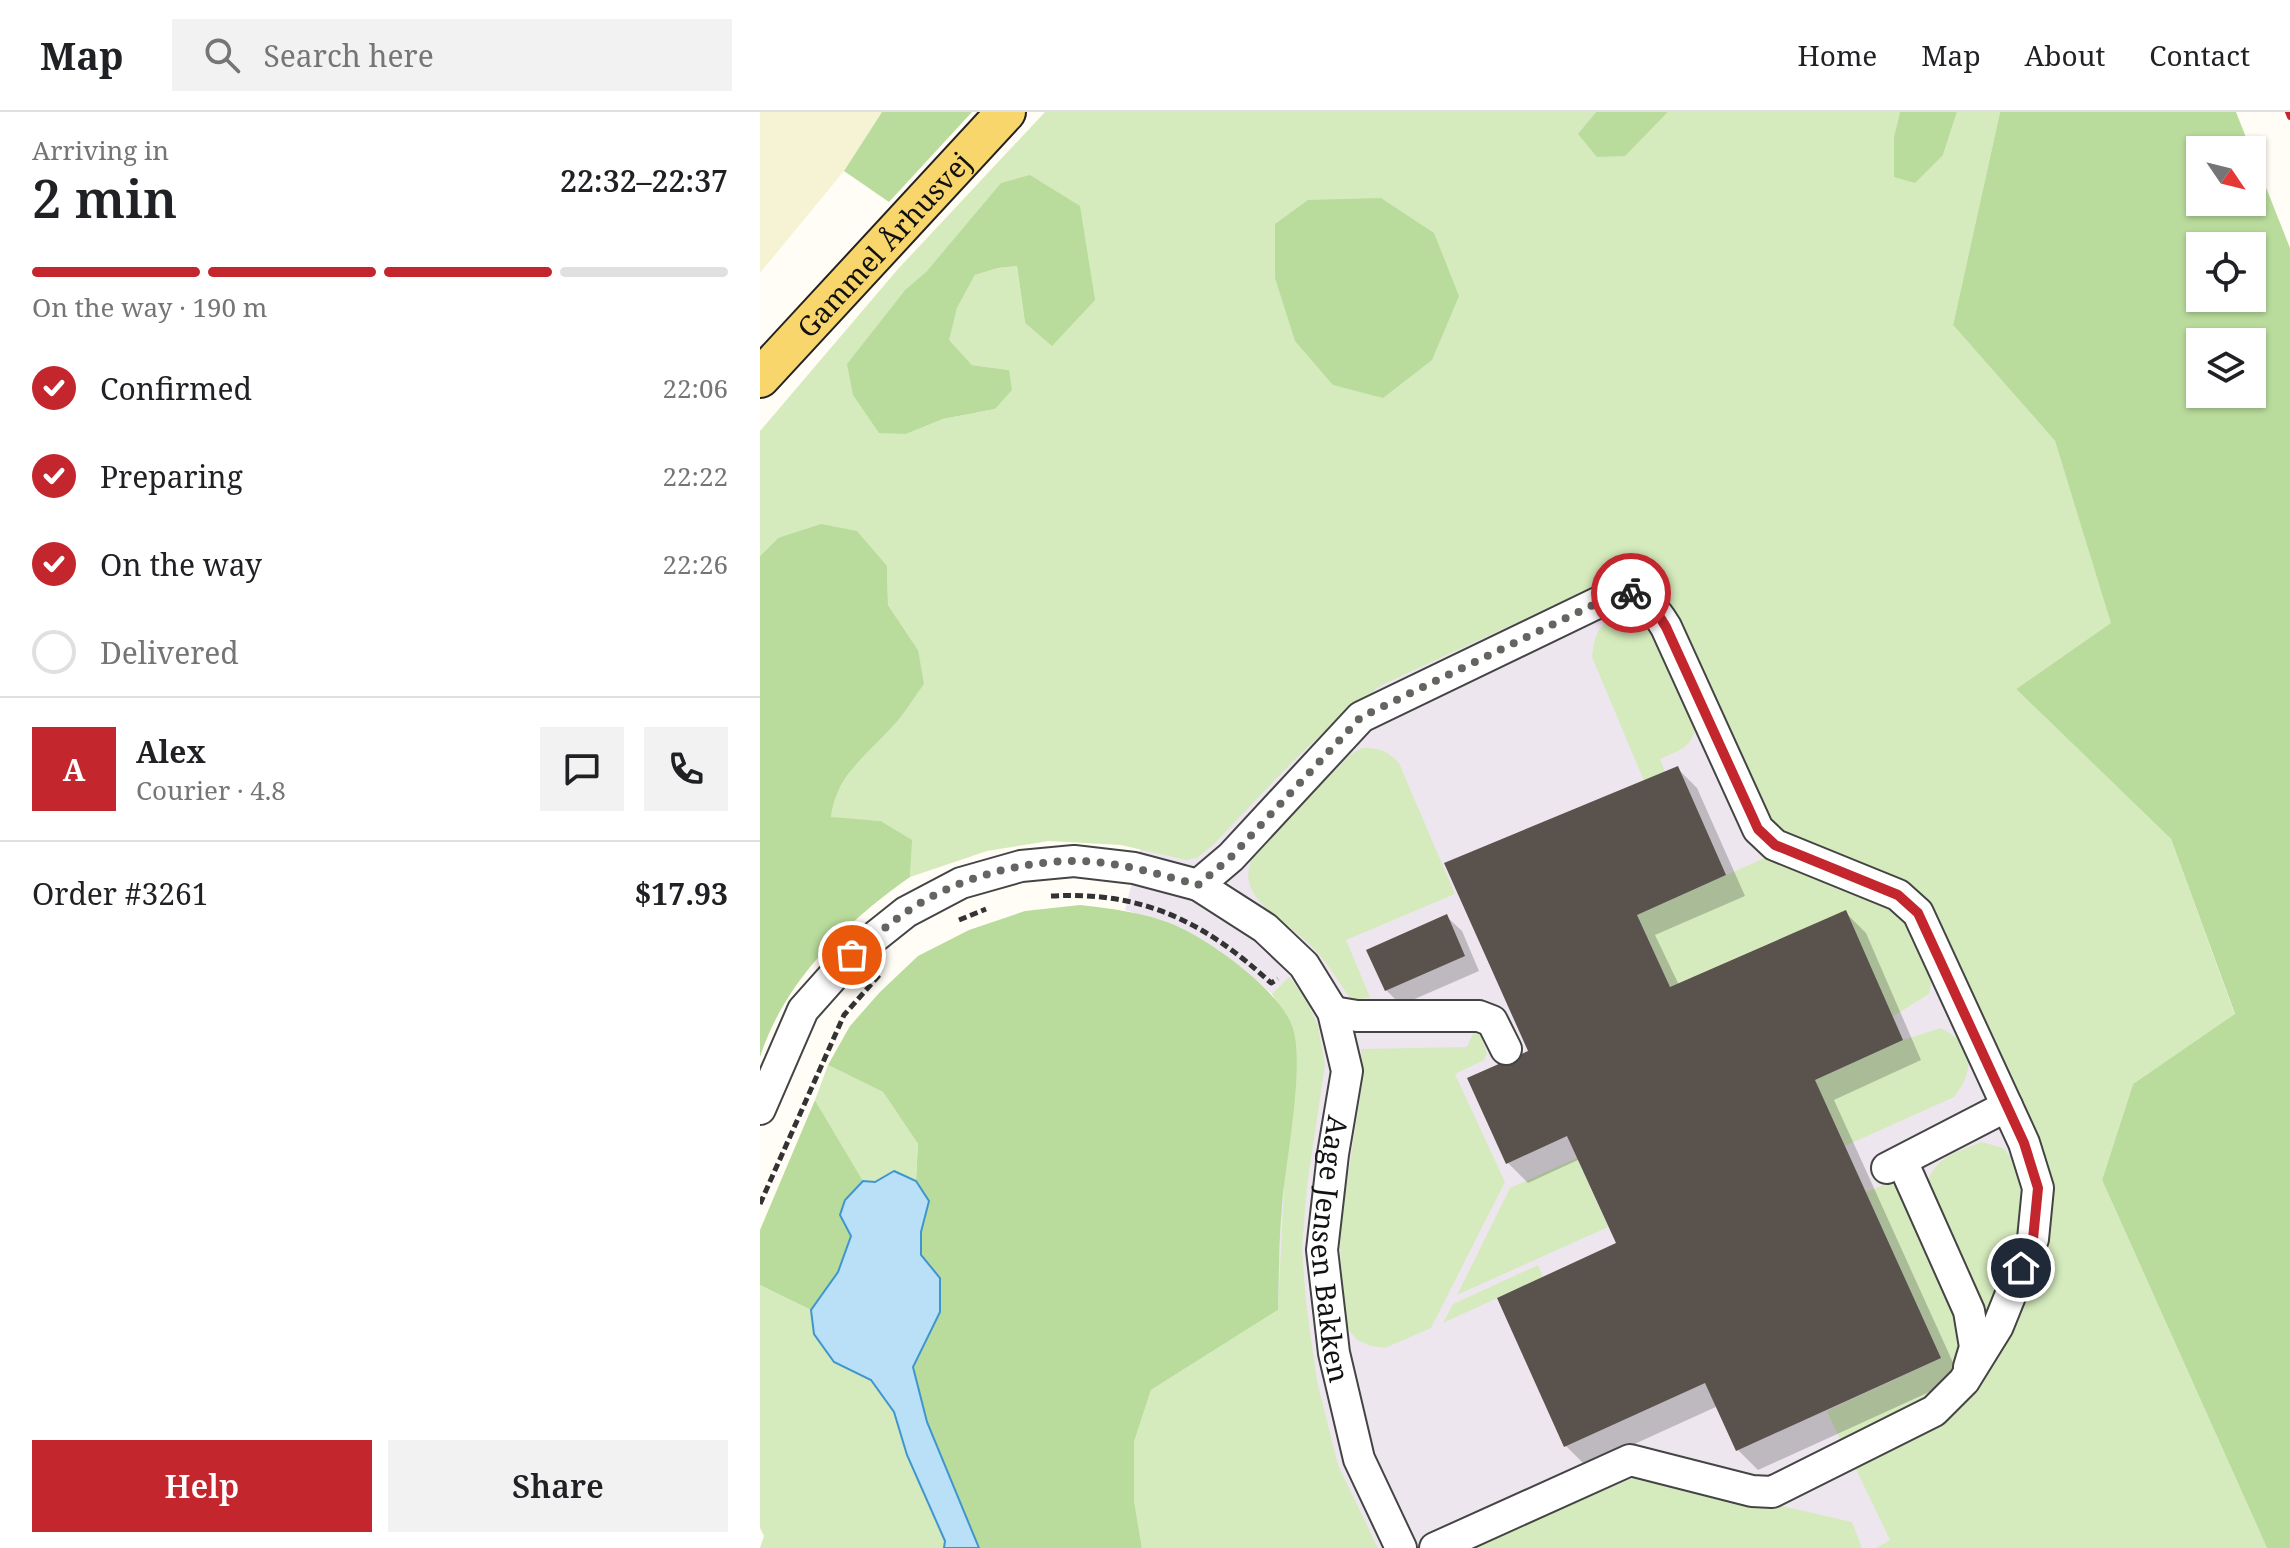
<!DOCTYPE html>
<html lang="en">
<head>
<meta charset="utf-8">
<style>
	:root { --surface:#fff; --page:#f2f2f2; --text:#202124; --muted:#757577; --line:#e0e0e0; --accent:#c4262e }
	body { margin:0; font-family:"Noto Serif",serif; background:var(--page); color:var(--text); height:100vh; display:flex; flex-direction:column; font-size:30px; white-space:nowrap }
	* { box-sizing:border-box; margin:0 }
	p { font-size:26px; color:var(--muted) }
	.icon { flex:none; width:44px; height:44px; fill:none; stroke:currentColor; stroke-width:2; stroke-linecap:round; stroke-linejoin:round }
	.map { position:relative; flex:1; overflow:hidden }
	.drawer { display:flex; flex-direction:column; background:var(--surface); width:760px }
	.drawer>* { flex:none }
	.needle { width:52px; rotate:125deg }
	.fabs { position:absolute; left:1426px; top:24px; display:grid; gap:16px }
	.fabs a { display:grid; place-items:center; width:80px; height:80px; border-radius:0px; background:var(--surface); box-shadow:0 2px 6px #0004; font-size:40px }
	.pin { position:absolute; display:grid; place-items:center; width:68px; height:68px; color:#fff; margin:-34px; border:4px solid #fff; border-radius:50%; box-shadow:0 2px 8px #0007 }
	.courier { position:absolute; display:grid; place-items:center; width:80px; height:80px; margin:-40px; border:6px solid #c4262e; border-radius:50%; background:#fff; color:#222; box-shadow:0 2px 10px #0007 }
	.head em { font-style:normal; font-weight:600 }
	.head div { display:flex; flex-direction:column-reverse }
	.head { display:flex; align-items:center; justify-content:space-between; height:136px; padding:0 32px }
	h1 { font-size:52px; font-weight:600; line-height:60px }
	.bar { display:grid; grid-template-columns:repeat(4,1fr); gap:12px 8px; align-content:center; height:96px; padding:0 32px }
	.bar i { height:10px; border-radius:6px; background:var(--line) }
	.bar .on { background:var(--accent) }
	.bar p { grid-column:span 4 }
	.line { display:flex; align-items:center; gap:20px; padding:0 32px; border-top:2px solid var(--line) }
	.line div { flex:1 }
	.round { display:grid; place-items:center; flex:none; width:84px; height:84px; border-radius:0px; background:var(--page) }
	ol { padding:0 32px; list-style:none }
	li { display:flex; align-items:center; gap:24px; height:88px }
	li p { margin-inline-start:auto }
	li .icon { padding:8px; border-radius:50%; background:var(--accent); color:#fff; stroke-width:4 }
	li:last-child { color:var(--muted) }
	li i { width:44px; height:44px; border:4px solid var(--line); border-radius:50% }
	.cta { display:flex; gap:16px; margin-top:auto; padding:16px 32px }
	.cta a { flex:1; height:92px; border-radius:0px; background:var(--accent); color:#fff; font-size:32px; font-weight:600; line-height:92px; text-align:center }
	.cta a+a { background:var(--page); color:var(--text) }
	header { display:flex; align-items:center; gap:48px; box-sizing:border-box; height:112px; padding:0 40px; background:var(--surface); border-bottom:2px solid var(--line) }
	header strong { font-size:38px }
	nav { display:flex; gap:44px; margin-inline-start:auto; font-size:28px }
	.search { width:560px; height:72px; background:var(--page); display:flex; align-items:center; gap:20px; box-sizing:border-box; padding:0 28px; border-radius:0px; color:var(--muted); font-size:30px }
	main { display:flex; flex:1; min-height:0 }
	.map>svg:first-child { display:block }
</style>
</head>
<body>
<header>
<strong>Map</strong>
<div class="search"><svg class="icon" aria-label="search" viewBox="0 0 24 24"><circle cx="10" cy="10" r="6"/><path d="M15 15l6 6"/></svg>Search here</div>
<nav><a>Home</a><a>Map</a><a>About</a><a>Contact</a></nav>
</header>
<main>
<section class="drawer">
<div class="head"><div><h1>2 min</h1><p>Arriving in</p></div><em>22:32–22:37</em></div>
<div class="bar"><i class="on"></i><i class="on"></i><i class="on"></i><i></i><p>On the way · 190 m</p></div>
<ol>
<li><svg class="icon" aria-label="check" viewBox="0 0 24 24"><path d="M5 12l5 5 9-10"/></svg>Confirmed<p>22:06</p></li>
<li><svg class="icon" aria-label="check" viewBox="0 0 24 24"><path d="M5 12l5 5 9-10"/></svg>Preparing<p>22:22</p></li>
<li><svg class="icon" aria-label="check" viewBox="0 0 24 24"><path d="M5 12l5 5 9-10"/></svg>On the way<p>22:26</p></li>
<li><i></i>Delivered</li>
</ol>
<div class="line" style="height:144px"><b class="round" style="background:var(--accent);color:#fff">A</b><div><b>Alex</b><p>Courier · 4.8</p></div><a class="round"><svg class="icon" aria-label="chat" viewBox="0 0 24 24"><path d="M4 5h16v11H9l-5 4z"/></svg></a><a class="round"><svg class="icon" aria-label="phone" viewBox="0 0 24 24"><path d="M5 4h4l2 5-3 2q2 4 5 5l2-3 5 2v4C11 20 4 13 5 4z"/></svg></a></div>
<div class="line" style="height:104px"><div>Order #3261</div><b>$17.93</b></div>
<div class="cta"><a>Help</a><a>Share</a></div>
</section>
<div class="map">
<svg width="1530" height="1436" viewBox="0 0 1530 1436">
	<rect width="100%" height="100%" fill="#fffdf5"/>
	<!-- industrial -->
	<path fill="#eee6ef" d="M884 357 1192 767 1507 1436H508L521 1096 538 954 532 913 512 882 479 854 421 816 365 798 399 663Z"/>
	<!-- farmland -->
	<path fill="#f6f3d4" d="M0 0H122L84 59 0 161Z"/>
	<!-- green -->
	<path fill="#d5ebbd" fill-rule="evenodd" d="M285 0H836L819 22 865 43 908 0H1140L1134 24 1183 43 1197 0H1240L1193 213 1295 329 1352 511 1256 577 1411 727 1475 903 1373 972 1342 1068 1507 1436H1116L1130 1428 1093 1351 1203 1284 1292 1076 1176 812 1021 721 1004 705 987 680 885 451 622 573C558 618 507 677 453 733L437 746 426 748 361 733 289 729 227 739 150 765 151 728 121 709 71 706 72 688 98 647 135 612 158 538 128 493 127 454 18 426 0 444V319L138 157ZM320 94 292 233 265 211 257 154 238 156 215 163 197 196 188 228 212 253 249 258 235 297 183 307 146 322V177L167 159Z
		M877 503 893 515 936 612C933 636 920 638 900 647L905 660 884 669 832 545C835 513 845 505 877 503Z
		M602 636C619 636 627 638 639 651L695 782 586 828 610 885 592 889C580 872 569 853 555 838 525 805 461 783 501 733L591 642Z
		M1009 744 1120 790 1141 804 1150 813 1172 869 1169 882 1132 905 1086 799 910 875 877 803Z
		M529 865 546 887 558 914 565 953 547 1074 542 1136 546 1190 557 1269 578 1353 618 1436H382L374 1388V1330L391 1278 518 1198 532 913 512 882Z
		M1181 916C1187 920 1198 925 1202 931 1215 950 1206 970 1194 985L1085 1034 1055 968 1143 928Z
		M715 917 721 924 727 941 724 948 695 962 745 1070 671 1216 625 1236 611 1234 597 1228 587 1215 581 1170 580 1115 603 966 601 937 707 935Z
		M68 953 123 980 158 1032 156 1069 134 1059 115 1070 103 1069 55 988Z
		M1222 1030 1243 1036 1256 1051 1267 1082 1265 1122 1225 1212 1166 1073C1176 1044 1195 1041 1222 1030Z
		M817 1046 848 1115 697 1183 750 1076Z
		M1126 1072 1138 1073 1179 1157 1203 1226 1198 1257 1170 1288 1083 1334 1067 1299 1181 1246 1106 1080Z
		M778 1153 783 1165 683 1211 693 1192Z
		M0 1173 51 1198 54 1222 74 1250 111 1268 134 1300 147 1343 185 1429 184 1436H0L4 1424 0 1416Z
		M882 1362 1092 1410 1102 1436H709Z"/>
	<!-- forest -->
	<path fill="#b9dc9c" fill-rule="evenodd" d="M122 0H212L129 90 84 59Z
		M836 0H908L865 44 837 45 818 22Z
		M1140 0H1197L1183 43 1155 71 1134 65V24Z
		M1240 0H1476L1491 38H1440V90H1492V40L1530 136V1436H1507L1342 1068 1373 972 1475 902 1411 727 1256 577 1351 511 1295 329 1193 213ZM1440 134H1492V186H1440ZM1440 230H1492V282H1440Z
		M270 63 320 94 335 188 292 234 265 211 257 154 238 156 215 163 197 196 189 228 212 253 249 258 252 278 235 297 183 307 146 322 119 321 93 283 87 252 146 177 167 159 241 71Z
		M621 86 674 121 699 184 672 248 623 286 573 273 535 229 515 166V112L548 88Z
		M61 412 97 419 127 454 128 493 158 538 164 572C154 585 145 601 134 613 108 641 75 665 71 705L121 709 152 728 150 765C86 810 25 868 0 945V444L18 426Z
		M320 793C354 797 390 801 421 816 456 833 515 876 531 911 547 947 525 1051 522 1094 519 1128 519 1163 518 1198L391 1278 374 1330V1388L382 1436H219L167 1310 153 1255 180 1200V1166L161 1143V1120L169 1089 156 1069 158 1032 123 980 68 953 90 914 120 880 158 844 209 818 265 799Z
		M55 988 103 1069 85 1088 91 1124 78 1160 51 1198 0 1173V1118Z"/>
	<!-- water -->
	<path fill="#b9e0f7" stroke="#3f96cf" stroke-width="2" d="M134 1059 156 1069 169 1089 161 1120V1143L180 1166V1200L153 1255 167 1310 219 1436H184L185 1429 147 1343 134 1300 111 1268 74 1250 54 1222 51 1198 78 1160 91 1124 80 1103 85 1088 103 1069 115 1070Z"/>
	<!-- shadow -->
	<path fill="#0003" d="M917 656 937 676 985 784 895 823 919 873 1086 801 1106 821 1161 948 1074 988 1200 1266 998 1358 978 1338 958 1294 826 1354 806 1334 858 1132 820 1047 768 1071 748 1051 771 940Z
		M686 804 702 819 719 859 641 893 626 878Z"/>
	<!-- building -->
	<path fill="#5a524d" d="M918 654 966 763 877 803 910 875 1086 798 1143 928 1055 968 1181 1246 976 1339 945 1271 804 1335 737 1186 856 1131 807 1024 746 1052 707 966 768 939 684 751Z
		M687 802 705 844 625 879 606 838Z"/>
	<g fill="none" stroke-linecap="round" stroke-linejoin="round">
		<!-- minor casing -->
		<g stroke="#444" stroke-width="34">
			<g id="minor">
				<path d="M438 773 471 745 601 605 858 481C882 481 894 495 906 515L998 717 1015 733 1138 783 1158 801 1264 1031 1278 1076 1273 1127 1238 1214 1204 1269 1174 1299 1012 1380 992 1379 870 1348 675 1436"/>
				<path d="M573 900 597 904H719L732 909 746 937"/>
				<path id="s1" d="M0 997 43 898 92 843 146 800 201 771 261 754 314 749 374 756 438 773 505 816 544 853 573 900 587 959 573 1042 562 1138 574 1241 599 1347 641 1436"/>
				<path d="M1142 1049 1209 1199 1215 1235 1209 1255"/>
				<path d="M1127 1056 1247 994"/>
			</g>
		</g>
		<!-- major casing -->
		<g stroke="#222" stroke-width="42">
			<g id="major">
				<path id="s2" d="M0 266 246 0"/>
			</g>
		</g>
		<!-- path -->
		<path stroke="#333" stroke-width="5" stroke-dasharray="8 4" stroke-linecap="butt" d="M291 784C383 779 445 810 511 871L518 867
			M199 808 226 797
			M0 1092 84 903 121 861"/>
		<!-- minor -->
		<use href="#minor" stroke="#fff" stroke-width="30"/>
		<!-- major -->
		<use href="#major" stroke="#f9d66b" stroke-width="38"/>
		<!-- rail -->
		<path stroke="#c4262e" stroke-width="6" d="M1528 0 1530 5"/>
	</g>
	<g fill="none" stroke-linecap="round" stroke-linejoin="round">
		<!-- done -->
		<path stroke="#646461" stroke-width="8" stroke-dasharray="0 14.4" d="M92 843C110 829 127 813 145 801 192 768 255 750 312 749 354 748 398 762 438 773L471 745 601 605 858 481H871"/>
		<!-- route -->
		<path stroke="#c4262e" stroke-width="10" d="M871 481 896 499 906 515 998 717 1015 733 1138 783 1158 801 1264 1031 1278 1076 1273 1127 1261 1156"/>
	</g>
	<g text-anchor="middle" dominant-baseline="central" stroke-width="8" stroke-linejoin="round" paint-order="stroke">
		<!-- street labels -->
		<g font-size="28" fill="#111" stroke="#fff">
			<text stroke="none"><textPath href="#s2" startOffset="182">Gammel Århusvej</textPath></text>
			<text stroke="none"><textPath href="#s1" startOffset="984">Aage Jensen Bakken</textPath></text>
		</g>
	</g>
</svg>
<div class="fabs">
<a><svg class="needle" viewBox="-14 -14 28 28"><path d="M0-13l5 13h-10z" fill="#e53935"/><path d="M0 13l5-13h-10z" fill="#757577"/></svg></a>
<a><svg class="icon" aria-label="locate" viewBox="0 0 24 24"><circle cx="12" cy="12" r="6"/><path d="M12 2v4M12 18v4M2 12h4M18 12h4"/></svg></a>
<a><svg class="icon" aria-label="layers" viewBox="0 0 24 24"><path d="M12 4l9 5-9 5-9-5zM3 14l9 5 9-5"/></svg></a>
</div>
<div class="pin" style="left:92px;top:843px;background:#ea580c"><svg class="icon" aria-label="bag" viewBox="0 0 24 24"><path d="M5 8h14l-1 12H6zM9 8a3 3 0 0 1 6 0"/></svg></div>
<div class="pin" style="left:1261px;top:1156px;background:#1f2937"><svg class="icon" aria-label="home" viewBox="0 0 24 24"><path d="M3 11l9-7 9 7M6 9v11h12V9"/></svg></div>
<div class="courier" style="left:871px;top:481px"><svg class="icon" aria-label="bike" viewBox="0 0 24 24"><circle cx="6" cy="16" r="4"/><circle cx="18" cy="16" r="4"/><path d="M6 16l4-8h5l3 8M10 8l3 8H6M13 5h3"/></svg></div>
</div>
</main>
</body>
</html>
